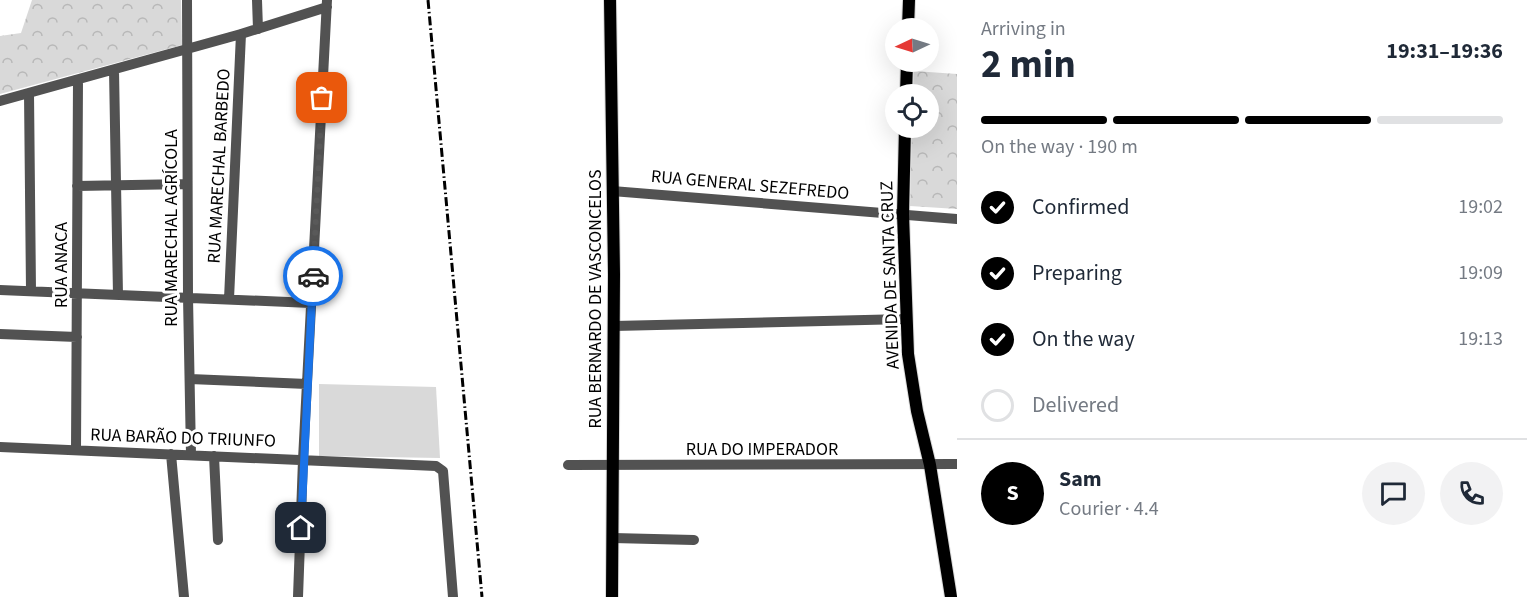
<!DOCTYPE html>
<html lang="en">
<head>
<meta charset="utf-8">
<style>
	:root { --surface:#fff; --page:#f2f2f3; --text:#1f2937; --muted:#747a83; --line:#e0e1e3; --accent:#000 }
	body { margin:0; font-family:"Source Sans 3",sans-serif; background:var(--page); color:var(--text); height:100vh; display:flex; flex-direction:column; font-size:22px; white-space:nowrap }
	* { box-sizing:border-box; margin:0 }
	p { font-size:20px; color:var(--muted) }
	.icon { flex:none; width:33px; height:33px; fill:none; stroke:currentColor; stroke-width:2; stroke-linecap:round; stroke-linejoin:round }
	.map { position:relative; flex:1; overflow:hidden }
	.details { display:flex; flex-direction:column; background:var(--surface); width:570px }
	.details>* { flex:none }
	.needle { width:39px; rotate:266deg }
	.controls { position:absolute; left:885px; top:18px; display:grid; gap:12px }
	.controls a { display:grid; place-items:center; width:54px; height:54px; border-radius:50%; background:var(--surface); box-shadow:0 6px 24px #0002; font-size:30px }
	.pin { position:absolute; display:grid; place-items:center; width:51px; height:51px; color:#fff; margin:-26px; border-radius:12px; box-shadow:0 3px 9px #0006 }
	.courier { position:absolute; display:grid; place-items:center; width:60px; height:60px; margin:-30px; border:4px solid #1a73e8; border-radius:50%; background:#fff; color:#222; box-shadow:0 2px 8px #0007 }
	.summary em { font-style:normal; font-weight:700 }
	.summary div { display:flex; flex-direction:column-reverse }
	.summary { display:flex; align-items:center; justify-content:space-between; height:102px; padding:0 24px }
	h1 { font-size:39px; font-weight:700; line-height:45px }
	.bar { display:grid; grid-template-columns:repeat(4,1fr); gap:9px 6px; align-content:center; height:72px; padding:0 24px }
	.bar i { height:8px; border-radius:4px; background:var(--line) }
	.bar .selected { background:var(--accent) }
	.bar p { grid-column:span 4 }
	.line { display:flex; align-items:center; gap:15px; padding:0 24px; border-top:2px solid var(--line) }
	.line div { flex:1 }
	.round { display:grid; place-items:center; flex:none; width:63px; height:63px; border-radius:32px; background:var(--page) }
	ol { padding:0 24px; list-style:none }
	li { display:flex; align-items:center; gap:18px; height:66px }
	li p { margin-inline-start:auto }
	li .icon { padding:6px; border-radius:50%; background:var(--accent); color:#fff; stroke-width:4 }
	li:last-child { color:var(--muted) }
	li i { width:33px; height:33px; border:3px solid var(--line); border-radius:50% }
	main { display:flex; flex:1; min-height:0 }
	.map>svg:first-child { display:block }
</style>
</head>
<body>
<main>
<div class="map">
<svg width="957" height="597" viewBox="0 0 957 597">
	<defs>
		<pattern id="park-crowns" width="20" height="18" patternUnits="userSpaceOnUse" patternTransform="scale(1.5)"><rect width="20" height="18" fill="#d9d9d9"/><path d="M2 6a3 3 0 1 1 6 0M12 15a3 3 0 1 1 6 0" fill="none" stroke="#b8b8b8"/></pattern>
	</defs>
	<rect width="100%" height="100%" fill="#fff"/>
	<!-- grass -->
	<path fill="#d9d9d9" d="M319 384 436 387 440 458 319 456Z"/>
	<!-- park -->
	<path fill="url(#park-crowns)" d="M32 0H181L182 45 0 94V36L21 33Z
		M914 71 957 74V209L910 206 912 128H928V94H913Z"/>
	<g fill="none" stroke-linecap="round" stroke-linejoin="round">
		<!-- major casing -->
		<g stroke="#dbdbdb" stroke-width="14">
			<path id="major" d="M610 0 614 274 612 597
				M908 28 909 0
				M906 94 907 62
				M905 128 903 214 908 354 917 411 930 465 951 597"/>
		</g>
		<!-- minor -->
		<path stroke="#525252" stroke-width="10" d="M187 0 188 297 191 455
			M257 0 258 29
			M114 70 118 295
			M29 93 31 291
			M0 101 241 34 327 7
			M77 186 187 184
			M612 191 957 219
			M0 290 311 303
			M229 299 241 34
			M614 326 906 319
			M0 334 77 337
			M190 379 307 384
			M0 447 436 466 443 471 453 597
			M76 450 78 80
			M171 454 184 597
			M214 456 218 540
			M568 465 957 464
			M613 538 694 540
			M298 597 303 460 327 0"/>
		<!-- major -->
		<use href="#major" stroke="#000" stroke-width="12"/>
		<!-- rail -->
		<path stroke="#000" stroke-width="3" stroke-dasharray="9 3 1.5 3" stroke-linecap="butt" d="M428 0 482 597"/>
	</g>
	<g fill="none" stroke-linecap="round" stroke-linejoin="round">
		<!-- done -->
		<path stroke="#595959" stroke-width="6" stroke-dasharray="0 10.8" d="M313 276 322 98"/>
		<!-- route -->
		<path stroke="#1a73e8" stroke-width="8" d="M301 528 313 276"/>
	</g>
	<g text-anchor="middle" dominant-baseline="central" stroke-width="6" stroke-linejoin="round" paint-order="stroke">
		<!-- street labels -->
		<g font-size="18" fill="#000" stroke="#fff">
			<text transform="translate(219 166) rotate(-87)">RUA MARECHAL BARBEDO</text>
			<text transform="translate(750 185) rotate(5)">RUA GENERAL SEZEFREDO</text>
			<text transform="translate(171 228) rotate(-90)">RUA MARECHAL AGRÍCOLA</text>
			<text transform="translate(61 265) rotate(-90)">RUA ANACA</text>
			<text transform="translate(890 275) rotate(-92)">AVENIDA DE SANTA CRUZ</text>
			<text transform="translate(595 299) rotate(-90)">RUA BERNARDO DE VASCONCELOS</text>
			<text transform="translate(183 438) rotate(2)">RUA BARÃO DO TRIUNFO</text>
			<text x="762" y="449">RUA DO IMPERADOR</text>
		</g>
	</g>
</svg>
<div class="controls">
<a><svg class="needle" viewBox="-14 -14 28 28"><path d="M0-13l5 13h-10z" fill="#e53935"/><path d="M0 13l5-13h-10z" fill="#747a83"/></svg></a>
<a><svg class="icon" aria-label="locate" viewBox="0 0 24 24"><circle cx="12" cy="12" r="6"/><path d="M12 2v4M12 18v4M2 12h4M18 12h4"/></svg></a>
</div>
<div class="pin" style="left:322px;top:98px;background:#ea580c"><svg class="icon" aria-label="bag" viewBox="0 0 24 24"><path d="M5 8h14l-1 12H6zM9 8a3 3 0 0 1 6 0"/></svg></div>
<div class="pin" style="left:301px;top:528px;background:#1f2937"><svg class="icon" aria-label="home" viewBox="0 0 24 24"><path d="M3 11l9-7 9 7M6 9v11h12V9"/></svg></div>
<div class="courier" style="left:313px;top:276px"><svg class="icon" aria-label="car" viewBox="0 0 24 24"><path d="M5 17H2v-5l4-1 3-4h7l3 4 3 1v5h-3M9 17h6M6 11h13"/><circle cx="7" cy="17" r="2"/><circle cx="17" cy="17" r="2"/></svg></div>
</div>
<section class="details">
<div class="summary"><div><h1>2 min</h1><p>Arriving in</p></div><em>19:31–19:36</em></div>
<div class="bar"><i class="selected"></i><i class="selected"></i><i class="selected"></i><i></i><p>On the way · 190 m</p></div>
<ol>
<li><svg class="icon" aria-label="check" viewBox="0 0 24 24"><path d="M5 12l5 5 9-10"/></svg>Confirmed<p>19:02</p></li>
<li><svg class="icon" aria-label="check" viewBox="0 0 24 24"><path d="M5 12l5 5 9-10"/></svg>Preparing<p>19:09</p></li>
<li><svg class="icon" aria-label="check" viewBox="0 0 24 24"><path d="M5 12l5 5 9-10"/></svg>On the way<p>19:13</p></li>
<li><i></i>Delivered</li>
</ol>
<div class="line" style="height:108px"><b class="round" style="background:var(--accent);color:#fff">S</b><div><b>Sam</b><p>Courier · 4.4</p></div><a class="round"><svg class="icon" aria-label="chat" viewBox="0 0 24 24"><path d="M4 5h16v11H9l-5 4z"/></svg></a><a class="round"><svg class="icon" aria-label="phone" viewBox="0 0 24 24"><path d="M5 4h4l2 5-3 2q2 4 5 5l2-3 5 2v4C11 20 4 13 5 4z"/></svg></a></div>
</section>
</main>
</body>
</html>
